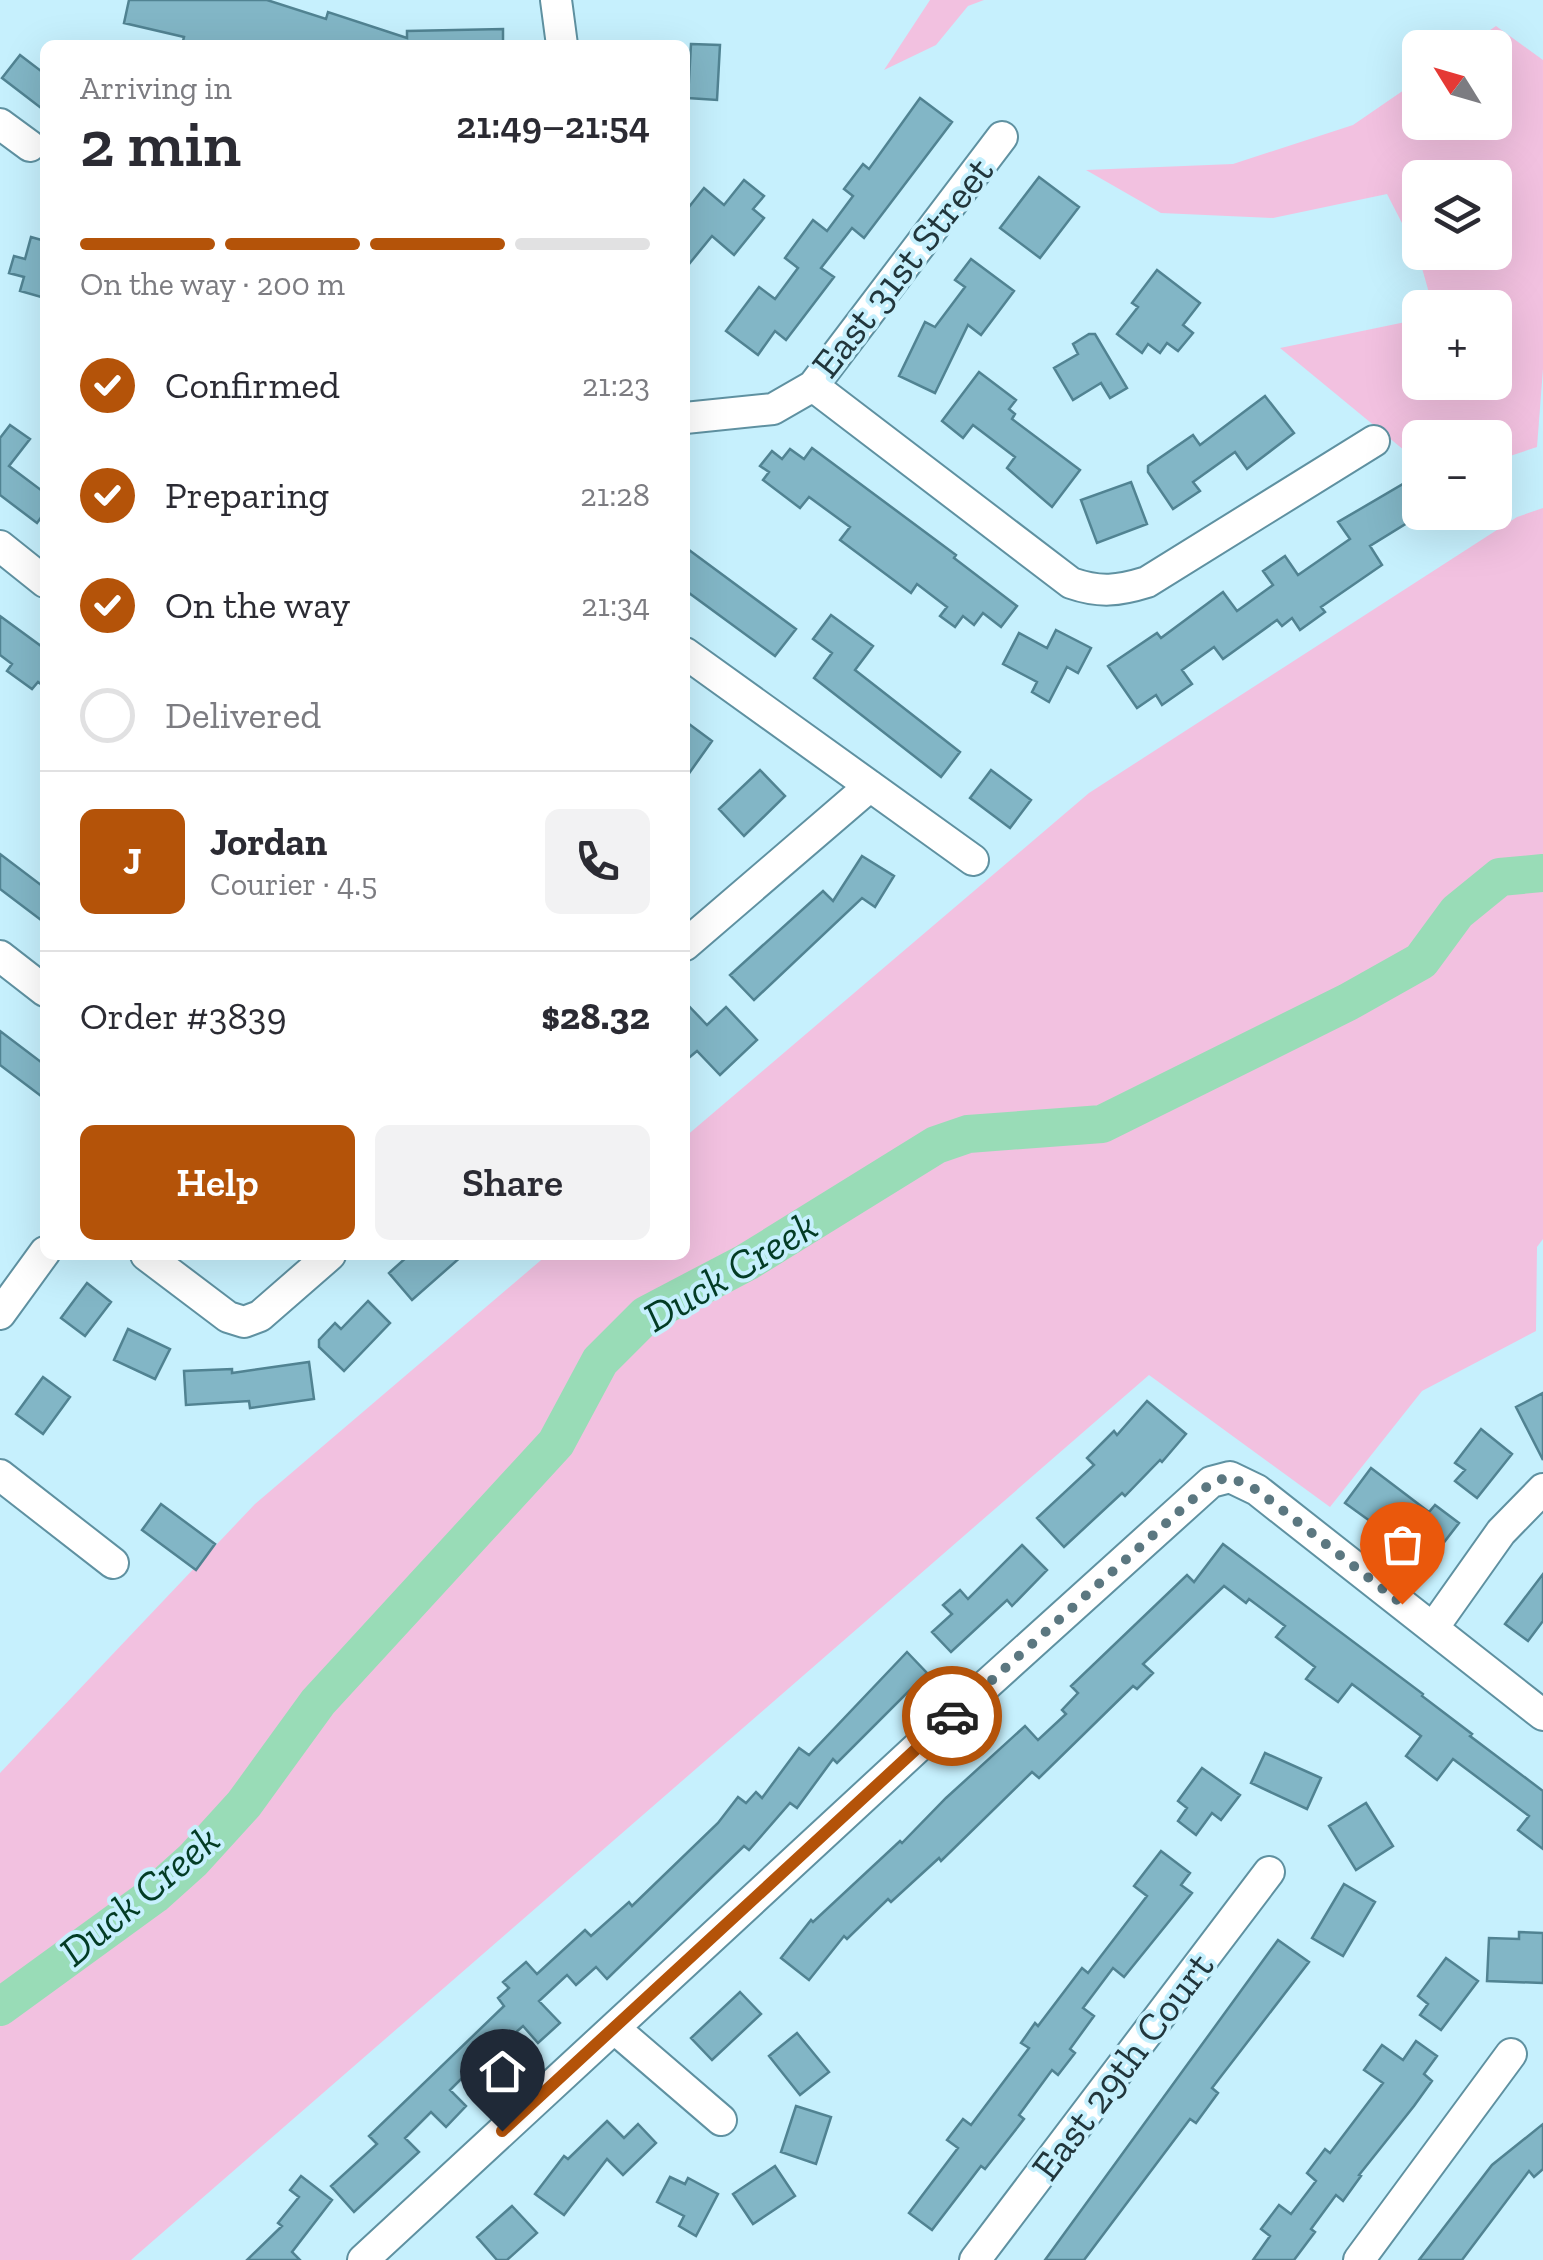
<!DOCTYPE html>
<html lang="en">
<head>
<meta charset="utf-8">
<style>
	:root { --surface:#fff; --page:#f2f2f3; --text:#2b2b33; --muted:#7c7c81; --line:#e1e1e2; --accent:#b45309 }
	body { margin:0; font-family:"Zilla Slab",serif; background:var(--page); color:var(--text); height:100vh; display:flex; flex-direction:column; font-size:38px; white-space:nowrap }
	* { box-sizing:border-box; margin:0 }
	p { font-size:32px; color:var(--muted) }
	.icon { flex:none; width:55px; height:55px; fill:none; stroke:currentColor; stroke-width:2; stroke-linecap:round; stroke-linejoin:round }
	.map { position:relative; flex:1; overflow:hidden }
	.drawer { position:absolute; left:40px; top:40px; width:650px; height:1220px; display:flex; flex-direction:column; background:var(--surface); border-radius:15px; box-shadow:0 10px 40px #0002 }
	.drawer>* { flex:none }
	.needle { width:65px; rotate:307deg }
	.tools { position:absolute; left:1402px; top:30px; display:grid; gap:20px }
	.tools a { display:grid; place-items:center; width:110px; height:110px; border-radius:15px; background:var(--surface); box-shadow:0 10px 40px #0002; font-size:50px }
	.pin { position:absolute; display:grid; place-items:center; width:85px; height:85px; color:#fff; margin:-102px -42px; border-radius:50% 50% 50% 0; rotate:-45deg; box-shadow:0 0 10px #0007 }
	.pin .icon { rotate:45deg }
	.courier { position:absolute; display:grid; place-items:center; width:100px; height:100px; margin:-50px; border:8px solid #b45309; border-radius:50%; background:#fff; color:#222; box-shadow:0 2px 12px #0007 }
	.headline em { font-style:normal; font-weight:600 }
	.headline div { display:flex; flex-direction:column-reverse }
	.headline { display:flex; align-items:center; justify-content:space-between; height:170px; padding:0 40px }
	h1 { font-size:65px; font-weight:600; line-height:75px }
	.bar { display:grid; grid-template-columns:repeat(4,1fr); gap:15px 10px; align-content:center; height:120px; padding:0 40px }
	.bar i { height:12px; border-radius:8px; background:var(--line) }
	.bar .on { background:var(--accent) }
	.bar p { grid-column:span 4 }
	.line { display:flex; align-items:center; gap:25px; padding:0 40px; border-top:2px solid var(--line) }
	.line div { flex:1 }
	.round { display:grid; place-items:center; flex:none; width:105px; height:105px; border-radius:15px; background:var(--page) }
	ol { padding:0 40px; list-style:none }
	li { display:flex; align-items:center; gap:30px; height:110px }
	li p { margin-inline-start:auto }
	li .icon { padding:10px; border-radius:50%; background:var(--accent); color:#fff; stroke-width:4 }
	li:last-child { color:var(--muted) }
	li i { width:55px; height:55px; border:5px solid var(--line); border-radius:50% }
	.action { display:flex; gap:20px; margin-top:auto; padding:20px 40px }
	.action a { flex:1; height:115px; border-radius:15px; background:var(--accent); color:#fff; font-size:40px; font-weight:600; line-height:115px; text-align:center }
	.action a+a { background:var(--page); color:var(--text) }
	.map>svg:first-child { display:block }
</style>
</head>
<body>
<div class="map">
<svg width="1543" height="2260" viewBox="0 0 1543 2260">
	<rect width="100%" height="100%" fill="#c6f0fd"/>
	<!-- green -->
	<path fill="#f2c1e0" fill-rule="evenodd" d="M930 0H984L968 6 936 45 884 70Z
		M1496 26 1543 60V369L1537 447 1495 461V438H1420V461L1416 460 1280 348 1420 319V382H1495V308L1433 307 1418 254 1387 194 1273 218 1161 213 1086 170 1233 164 1353 125 1420 79V122H1495V48L1465 47ZM1420 178H1495V252H1420Z
		M1543 508V1239L1537 1247 1536 1331 1422 1391 1330 1507 1149 1375 131 2260H0V1773L255 1504 547 1255H685V1137L1089 793 1517 517Z"/>
	<g fill="none" stroke-linecap="round" stroke-linejoin="round">
		<!-- river -->
		<path stroke="#99dcb7" stroke-width="38" d="M0 2007 154 1895 193 1860 244 1804 318 1702 556 1443 600 1361 646 1315 747 1262 936 1145 968 1134 1102 1124 1348 1002 1421 961 1457 912 1500 877 1543 873"/>
	</g>
	<!-- building -->
	<path fill="#82b6c6" stroke="#518392" stroke-width="2.5" d="M129 0H267L326 19 328 12 407 38V31L503 29V45H182L184 37 124 23Z
		M691 44 720 45 717 100 688 98Z
		M20 55 45 74V111L2 78Z
		M920 98 952 122 864 238 852 228 821 268 834 277 786 340 775 331 758 355 726 331 759 287 775 299 798 268 785 258 813 220 827 231 853 196 844 189 863 164 869 169Z
		M1039 177 1079 207 1040 258 1000 228Z
		M744 180 764 196 753 209 764 218 734 255 712 236 685 269V212L704 188 724 205Z
		M31 237 45 241V298L20 291 24 277 9 273 14 256 25 259Z
		M971 259 1014 291 981 335 968 325 935 393 899 376 925 322 935 327 965 287 955 280Z
		M1157 270 1200 303 1183 325 1193 333 1178 351 1167 343 1160 353 1148 344 1142 353 1117 334 1138 307 1132 303Z
		M1089 334H1095L1127 388 1110 398 1101 383 1073 400 1054 368 1078 354 1073 344Z
		M979 372 1016 400 1009 409 1015 414 1012 419 1080 470 1052 507 1007 468 1015 457 973 425 963 438 942 421Z
		M1265 396 1294 433 1247 469 1235 452 1193 482 1200 491 1173 509 1148 472V466L1193 435 1200 445Z
		M10 425 30 439 9 466 45 493V512L37 523 0 495V438Z
		M812 448 956 555 954 558 1017 606 1001 627 983 613 974 625 963 616 955 627 940 616 947 607 917 584 911 593 840 540 850 527 809 497 800 508 763 480 769 472 760 466 772 451 782 459 790 449 804 459Z
		M1420 474V515L1370 546 1382 565 1321 607 1325 612 1300 630 1292 618 1282 626 1277 620 1223 659 1214 647 1182 670 1192 684 1162 705 1156 695 1137 708 1108 666 1157 633 1161 638 1223 592 1237 611 1273 585 1263 571 1285 556 1298 575 1350 539 1338 522Z
		M1131 482 1147 524 1097 543 1081 500Z
		M685 547 796 629 775 656 685 590Z
		M831 615 873 646 855 670 960 752 941 777 814 678 832 653 813 639Z
		M0 616 45 649V687L38 682 32 689 7 671 12 664 0 655Z
		M1056 630 1091 648 1078 673 1067 667 1049 702 1032 692 1037 682 1003 664 1019 633 1047 648Z
		M685 721 712 741 685 779Z
		M760 770 785 796 744 836 719 809Z
		M991 770 1031 800 1010 828 970 798Z
		M0 854 45 888V923L0 889Z
		M862 856 894 876 875 907 862 898 754 1000 730 975 823 891 833 901Z
		M685 1002 707 1025 726 1007 757 1040 720 1075 697 1051 685 1061Z
		M0 1031 45 1065V1099L0 1065Z
		M409 1255H463L412 1300 389 1273Z
		M87 1283 111 1302 85 1336 61 1318Z
		M368 1301 390 1323 344 1371 319 1347V1340L335 1323 341 1329Z
		M128 1329 170 1349 155 1379 114 1360Z
		M309 1362 314 1399 250 1408 249 1401 186 1405 184 1371 232 1369V1373Z
		M43 1377 70 1397 43 1434 16 1414Z
		M1543 1393V1460L1516 1407Z
		M1147 1401 1186 1434 1162 1462 1160 1460 1125 1496 1122 1493 1064 1547 1037 1518 1094 1465 1087 1458 1114 1431 1117 1435Z
		M1481 1429 1512 1454 1477 1498 1455 1481 1465 1470 1455 1463Z
		M1371 1468 1429 1512 1435 1505 1459 1523 1428 1563 1345 1503Z
		M161 1504 215 1544 196 1570 142 1530Z
		M1223 1544 1423 1694 1422 1696 1472 1734 1470 1736 1543 1791V1849L1518 1830 1529 1816 1453 1759 1437 1780 1406 1756 1421 1736 1352 1684 1338 1702 1306 1679 1315 1667 1276 1637 1285 1626 1249 1599 1246 1603 1224 1586 1143 1664 1153 1673 1137 1689 1133 1686 1039 1778 1032 1772 941 1861 939 1858 891 1902 888 1899 847 1939 844 1936 809 1980 781 1958 811 1920 813 1922 900 1841 902 1843 946 1798 1025 1726 1038 1740 1066 1714 1062 1710 1078 1693 1071 1686 1187 1575 1194 1582Z
		M1022 1545 1047 1570 1012 1606 1007 1600 951 1652 932 1632 952 1614 943 1605 960 1590 968 1599Z
		M1543 1574V1621L1528 1641 1505 1624Z
		M907 1652 927 1673 837 1763 833 1759 797 1808 790 1803 749 1850 744 1846 607 1979 596 1967 576 1985 567 1975 539 2001 560 2023 538 2043 523 2026 496 2050 512 2069 494 2085H488L472 2068 450 2090 466 2106 446 2127 431 2112 405 2138 419 2152 354 2212 331 2186 377 2144 369 2136 504 2006 498 1998 509 1988 503 1982 526 1962 537 1974 585 1930 591 1936 629 1902 632 1906 718 1823 738 1797 746 1803 756 1792 762 1798 799 1748 809 1755Z
		M1265 1753 1321 1778 1307 1809 1251 1783Z
		M1202 1768 1240 1795 1221 1820 1212 1813 1196 1835 1178 1821 1187 1808 1178 1801Z
		M1366 1803 1393 1846 1356 1870 1329 1826Z
		M1161 1851 1190 1873 1181 1885 1192 1893 1124 1977 1113 1968 1083 2008 1094 2016 1070 2049 1075 2053 1058 2075 1052 2070 1019 2115 1024 2119 985 2169 981 2166 932 2230 909 2213 958 2148 947 2140 963 2119 971 2125 1029 2048 1021 2043 1035 2023 1038 2026 1082 1968 1088 1973 1147 1896 1134 1886Z
		M1344 1884 1375 1902 1343 1956 1312 1938Z
		M1519 1932 1543 1933V1983L1487 1981 1489 1938 1519 1939Z
		M1278 1940 1309 1962 1212 2088 1218 2093 1196 2123 1190 2119 1084 2260H1045Z
		M1446 1958 1478 1981 1441 2030 1420 2015 1428 2004 1418 1996Z
		M740 1992 761 2014 712 2060 691 2038Z
		M797 2033 829 2072 800 2095 769 2056Z
		M1416 2041 1437 2056 1424 2074 1432 2081 1414 2106 1359 2175 1361 2176 1343 2201 1336 2195 1311 2229 1315 2232 1294 2260H1253L1270 2236 1261 2229 1279 2205 1291 2214 1316 2181 1307 2173 1325 2149 1330 2153 1383 2083 1364 2070 1382 2045 1403 2060Z
		M796 2106 831 2117 816 2164 781 2152Z
		M607 2121 624 2138 638 2124 656 2143 623 2175 607 2159 564 2215 535 2194 564 2156 568 2159Z
		M1543 2124V2169L1534 2177 1529 2171 1462 2260H1419L1492 2165Z
		M775 2166 795 2196 753 2224 733 2194Z
		M301 2176 332 2200 292 2252 300 2260H247L282 2226 278 2223 299 2197 290 2190Z
		M670 2177 685 2184 688 2178 718 2194 696 2236 679 2226 684 2216 657 2202Z
		M512 2206 537 2233 507 2260H497L477 2237Z"/>
	<g fill="none" stroke-linecap="round" stroke-linejoin="round">
		<!-- minor casing -->
		<g stroke="#5f91a1" stroke-width="34">
			<path id="minor" d="M556 0 562 45
				M0 124 30 146
				M813 386 1071 583C1100 593 1118 591 1147 582L1374 441
				M685 418 773 409 813 386 1002 137
				M0 546 45 582
				M685 653 973 860
				M685 945 870 786
				M0 956 45 991
				M146 1255 228 1317 244 1322 260 1316 330 1255
				M0 1314 45 1252
				M0 1475 113 1563
				M1433 1628 1501 1532 1543 1489
				M614 2028 721 2120
				M363 2260 932 1734 1211 1482 1230 1477 1257 1490 1543 1715
				M975 2260 1269 1872
				M1359 2260 1511 2054"/>
		</g>
		<!-- minor -->
		<use href="#minor" stroke="#fff" stroke-width="30"/>
	</g>
	<g fill="none" stroke-linecap="round" stroke-linejoin="round">
		<!-- done -->
		<path stroke="#5b7780" stroke-width="10" stroke-dasharray="0 18" d="M952 1716 1212 1482 1230 1477 1257 1490 1402 1604"/>
		<!-- route -->
		<path stroke="#b45309" stroke-width="12" d="M502 2131 952 1716"/>
	</g>
	<g text-anchor="middle" dominant-baseline="central" stroke-width="8" stroke-linejoin="round" paint-order="stroke">
		<!-- street labels -->
		<g font-size="40" fill="#21363c" stroke="#c6f0fd">
			<text transform="translate(902 267) rotate(-52)">East 31st Street</text>
			<text transform="translate(1122 2066) rotate(-53)">East 29th Court</text>
		</g>
		<!-- water labels -->
		<g font-size="42" font-style="italic" fill="#033c25" stroke="#c6f0fd">
			<text transform="translate(730 1271) rotate(-31)">Duck Creek</text>
			<text transform="translate(139 1895) rotate(-40)">Duck Creek</text>
		</g>
	</g>
</svg>
<div class="tools">
<a><svg class="needle" viewBox="-14 -14 28 28"><path d="M0-13l5 13h-10z" fill="#e53935"/><path d="M0 13l5-13h-10z" fill="#7c7c81"/></svg></a>
<a><svg class="icon" aria-label="layers" viewBox="0 0 24 24"><path d="M12 4l9 5-9 5-9-5zM3 14l9 5 9-5"/></svg></a>
<a>+</a>
<a>−</a>
</div>
<div class="pin" style="left:1402px;top:1604px;background:#ea580c"><svg class="icon" aria-label="bag" viewBox="0 0 24 24"><path d="M5 8h14l-1 12H6zM9 8a3 3 0 0 1 6 0"/></svg></div>
<div class="pin" style="left:502px;top:2131px;background:#1f2937"><svg class="icon" aria-label="home" viewBox="0 0 24 24"><path d="M3 11l9-7 9 7M6 9v11h12V9"/></svg></div>
<div class="courier" style="left:952px;top:1716px"><svg class="icon" aria-label="car" viewBox="0 0 24 24"><path d="M5 17H2v-5l4-1 3-4h7l3 4 3 1v5h-3M9 17h6M6 11h13"/><circle cx="7" cy="17" r="2"/><circle cx="17" cy="17" r="2"/></svg></div>
<section class="drawer">
<div class="headline"><div><h1>2 min</h1><p>Arriving in</p></div><em>21:49–21:54</em></div>
<div class="bar"><i class="on"></i><i class="on"></i><i class="on"></i><i></i><p>On the way · 200 m</p></div>
<ol>
<li><svg class="icon" aria-label="check" viewBox="0 0 24 24"><path d="M5 12l5 5 9-10"/></svg>Confirmed<p>21:23</p></li>
<li><svg class="icon" aria-label="check" viewBox="0 0 24 24"><path d="M5 12l5 5 9-10"/></svg>Preparing<p>21:28</p></li>
<li><svg class="icon" aria-label="check" viewBox="0 0 24 24"><path d="M5 12l5 5 9-10"/></svg>On the way<p>21:34</p></li>
<li><i></i>Delivered</li>
</ol>
<div class="line" style="height:180px"><b class="round" style="background:var(--accent);color:#fff">J</b><div><b>Jordan</b><p>Courier · 4.5</p></div><a class="round"><svg class="icon" aria-label="phone" viewBox="0 0 24 24"><path d="M5 4h4l2 5-3 2q2 4 5 5l2-3 5 2v4C11 20 4 13 5 4z"/></svg></a></div>
<div class="line" style="height:130px"><div>Order #3839</div><b>$28.32</b></div>
<div class="action"><a>Help</a><a>Share</a></div>
</section>
</div>
</body>
</html>
